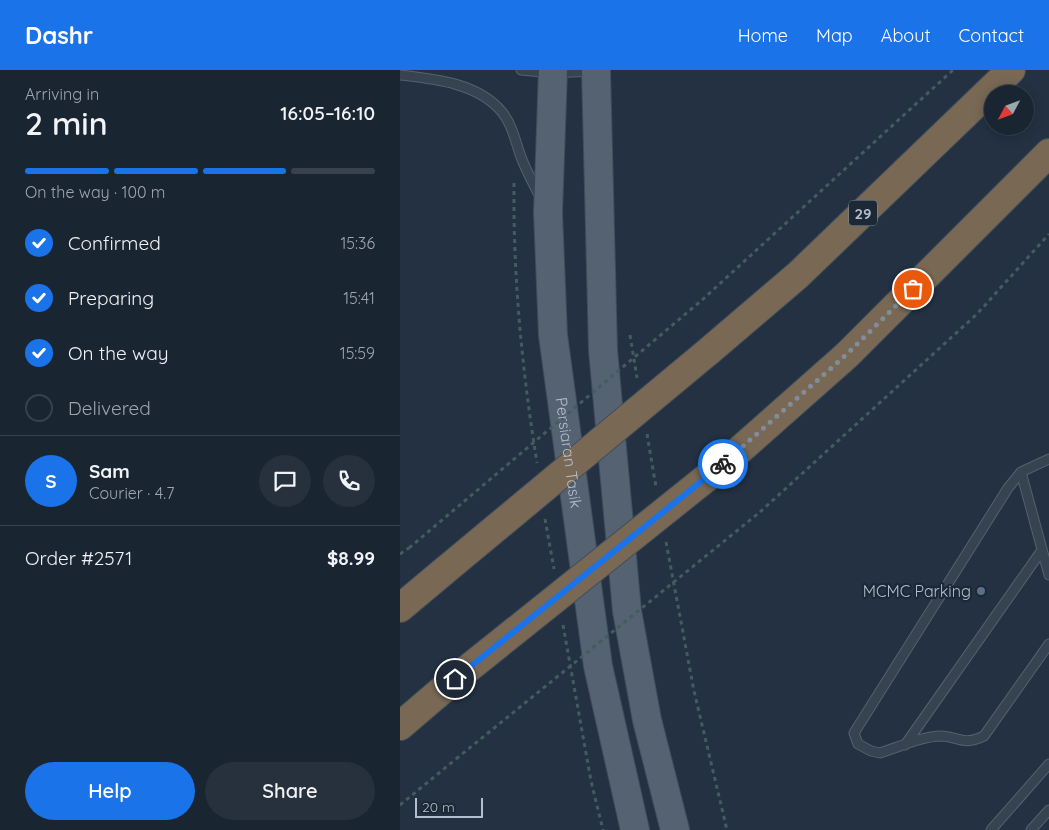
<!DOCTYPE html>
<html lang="en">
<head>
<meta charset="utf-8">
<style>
	:root { --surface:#1a2532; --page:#27313e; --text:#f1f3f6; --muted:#9fa5ac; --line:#38424d; --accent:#1a73e8 }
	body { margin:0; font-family:Quicksand,sans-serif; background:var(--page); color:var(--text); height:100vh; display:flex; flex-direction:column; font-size:19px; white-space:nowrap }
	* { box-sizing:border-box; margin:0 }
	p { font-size:16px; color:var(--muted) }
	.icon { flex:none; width:28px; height:28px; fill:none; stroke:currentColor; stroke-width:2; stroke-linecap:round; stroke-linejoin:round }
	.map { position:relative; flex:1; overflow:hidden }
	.details { display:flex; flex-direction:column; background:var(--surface); width:400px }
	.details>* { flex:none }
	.needle { width:32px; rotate:229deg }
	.tools { position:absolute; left:584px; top:15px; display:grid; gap:10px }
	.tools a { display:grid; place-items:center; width:50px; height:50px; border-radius:50%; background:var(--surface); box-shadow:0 2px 12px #0003,0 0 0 1px var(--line); font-size:25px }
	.scale { position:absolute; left:15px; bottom:12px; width:68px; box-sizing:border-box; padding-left:5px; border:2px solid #b4becc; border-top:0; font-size:14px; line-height:18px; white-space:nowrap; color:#b4becc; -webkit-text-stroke:4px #1c2836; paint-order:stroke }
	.pin { position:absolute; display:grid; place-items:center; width:42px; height:42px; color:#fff; margin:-21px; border:2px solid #fff; border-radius:50%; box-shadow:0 1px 5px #0007 }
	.courier { position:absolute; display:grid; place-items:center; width:50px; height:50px; margin:-25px; border:4px solid #1a73e8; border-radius:50%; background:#fff; color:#222; box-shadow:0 1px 6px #0007 }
	.head em { font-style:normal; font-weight:600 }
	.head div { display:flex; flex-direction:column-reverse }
	.head { display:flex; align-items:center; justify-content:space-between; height:85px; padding:0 25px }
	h1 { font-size:32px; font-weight:600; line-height:38px }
	.bar { display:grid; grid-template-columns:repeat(4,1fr); gap:8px 5px; align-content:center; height:60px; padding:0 25px }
	.bar i { height:6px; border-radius:4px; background:var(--line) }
	.bar .selected { background:var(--accent) }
	.bar p { grid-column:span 4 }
	.line { display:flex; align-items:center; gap:12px; padding:0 25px; border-top:1px solid var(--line) }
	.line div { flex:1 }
	.round { display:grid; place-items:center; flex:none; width:52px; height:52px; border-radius:26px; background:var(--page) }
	ol { padding:0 25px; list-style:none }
	li { display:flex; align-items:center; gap:15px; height:55px }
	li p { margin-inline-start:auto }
	li .icon { padding:5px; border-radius:50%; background:var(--accent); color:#fff; stroke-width:4 }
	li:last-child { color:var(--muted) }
	li i { width:28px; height:28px; border:2px solid var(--line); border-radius:50% }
	.action { display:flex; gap:10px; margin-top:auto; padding:10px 25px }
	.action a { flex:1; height:58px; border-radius:30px; background:var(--accent); color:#fff; font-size:20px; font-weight:600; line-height:58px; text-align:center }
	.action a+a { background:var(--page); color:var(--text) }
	header { display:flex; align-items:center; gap:30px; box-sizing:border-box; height:70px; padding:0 25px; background:var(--accent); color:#fff }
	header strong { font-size:24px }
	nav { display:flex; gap:28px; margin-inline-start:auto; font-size:18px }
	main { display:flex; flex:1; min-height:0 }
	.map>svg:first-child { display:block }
</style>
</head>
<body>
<header>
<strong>Dashr</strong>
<nav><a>Home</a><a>Map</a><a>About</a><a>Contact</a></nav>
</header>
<main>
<section class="details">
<div class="head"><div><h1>2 min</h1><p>Arriving in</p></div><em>16:05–16:10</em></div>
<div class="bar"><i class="selected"></i><i class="selected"></i><i class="selected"></i><i></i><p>On the way · 100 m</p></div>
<ol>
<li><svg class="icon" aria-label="check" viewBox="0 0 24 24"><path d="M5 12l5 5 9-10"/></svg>Confirmed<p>15:36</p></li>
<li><svg class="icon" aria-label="check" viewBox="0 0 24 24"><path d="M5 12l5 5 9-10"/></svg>Preparing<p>15:41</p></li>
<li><svg class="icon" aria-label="check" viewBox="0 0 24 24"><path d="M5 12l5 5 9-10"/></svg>On the way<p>15:59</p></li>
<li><i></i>Delivered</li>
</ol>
<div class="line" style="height:90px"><b class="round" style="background:var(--accent);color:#fff">S</b><div><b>Sam</b><p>Courier · 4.7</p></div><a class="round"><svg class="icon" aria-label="chat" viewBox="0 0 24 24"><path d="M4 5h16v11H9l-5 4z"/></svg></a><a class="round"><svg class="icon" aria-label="phone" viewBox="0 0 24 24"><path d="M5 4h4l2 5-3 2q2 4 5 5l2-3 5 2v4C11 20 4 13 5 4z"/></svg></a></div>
<div class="line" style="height:65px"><div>Order #2571</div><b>$8.99</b></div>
<div class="action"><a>Help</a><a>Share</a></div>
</section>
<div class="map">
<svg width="649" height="760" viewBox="0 0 649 760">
	<rect width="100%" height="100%" fill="#233142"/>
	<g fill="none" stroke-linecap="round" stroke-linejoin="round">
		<!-- lane casing -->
		<g stroke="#55616f" stroke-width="11">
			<path id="lane" d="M121 0 153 3 193 1
				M0 5C35 9 78 13 102 42 114 57 116 76 123 92 128 104 134 115 140 127
				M649 389 621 402 608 418 454 663 458 674 471 681 480 683C499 677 522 666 542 666 560 667 563 676 584 666L649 574
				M621 402 649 505
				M505 675 642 480
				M591 760 649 694
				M631 760 649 740"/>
		</g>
		<!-- primary casing -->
		<g stroke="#414c5a" stroke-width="30">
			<g id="primary">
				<path id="s1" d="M153 0 148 143 153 265 198 596 235 760"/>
				<path d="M196 0 203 280 227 541 247 650 275 760"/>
			</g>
		</g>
		<!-- highway casing -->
		<g stroke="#424e5c" stroke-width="30">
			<path id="highway" d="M309 281 398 205 611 0
				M325 393 447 285 649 83
				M0 538 43 502
				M0 656 55 609"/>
		</g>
		<!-- path -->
		<path stroke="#435d5f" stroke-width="3" stroke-dasharray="4 4" stroke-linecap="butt" d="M114 113C113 207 122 300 137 393
			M302 230 553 0
			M230 265 237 308
			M247 364 256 417
			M360 442 577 244 649 164
			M145 449 154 499
			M266 472 294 621 327 760
			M0 484 9 478
			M163 555 191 711 203 760
			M0 735 56 689"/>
		<!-- lane -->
		<use href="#lane" stroke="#374351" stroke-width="9"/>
		<!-- primary -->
		<use href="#primary" stroke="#556271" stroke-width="28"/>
		<!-- highway -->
		<use href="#highway" stroke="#786854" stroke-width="28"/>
		<!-- highway-bridge casing -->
		<g stroke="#424e5c" stroke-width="30" stroke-linecap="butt">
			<path id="highway-bridge" d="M43 502 309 281
				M55 609 325 393"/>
		</g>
		<!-- path-bridge -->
		<path stroke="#435d5f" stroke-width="3" stroke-dasharray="4 4" stroke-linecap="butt" d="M9 478 302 230
			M56 689 360 442"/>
		<!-- highway-bridge -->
		<use href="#highway-bridge" stroke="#786854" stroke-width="28"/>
	</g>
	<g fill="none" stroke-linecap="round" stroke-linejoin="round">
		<!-- done -->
		<path stroke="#818d9c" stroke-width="5" stroke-dasharray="0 9" d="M323 394 447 284 513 219"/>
		<!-- route -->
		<path stroke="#1a73e8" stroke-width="6" d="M55 609 323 394"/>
	</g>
	<!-- markers -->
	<circle fill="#5c6f8a" stroke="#1c2836" stroke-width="2" cx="581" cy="521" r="5"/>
	<g text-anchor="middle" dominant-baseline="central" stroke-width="4.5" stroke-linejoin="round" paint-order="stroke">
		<!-- shield labels -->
		<rect fill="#1c2836" stroke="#86919f" stroke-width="1" x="449" y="130.5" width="28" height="25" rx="4"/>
		<g font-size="15" font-weight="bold" fill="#b4becc">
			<text x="463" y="143">29</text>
		</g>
		<!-- street labels -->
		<g font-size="16" fill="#b4becc" stroke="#1c2836">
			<text stroke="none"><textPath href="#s1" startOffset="384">Persiaran Tasik</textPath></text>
		</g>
		<!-- poi labels -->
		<g font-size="16" fill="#b4becc" stroke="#1c2836" text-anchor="end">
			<text x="571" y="521">MCMC Parking</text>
		</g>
	</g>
</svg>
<div class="tools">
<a><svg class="needle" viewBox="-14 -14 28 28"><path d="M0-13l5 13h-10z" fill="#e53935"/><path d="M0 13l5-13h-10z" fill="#9fa5ac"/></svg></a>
</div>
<div class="scale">20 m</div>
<div class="pin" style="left:513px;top:219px;background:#ea580c"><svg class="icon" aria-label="bag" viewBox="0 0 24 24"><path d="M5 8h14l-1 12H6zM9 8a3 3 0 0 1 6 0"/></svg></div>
<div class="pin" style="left:55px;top:609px;background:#1f2937"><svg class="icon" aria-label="home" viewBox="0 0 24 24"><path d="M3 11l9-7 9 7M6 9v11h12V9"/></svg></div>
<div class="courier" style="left:323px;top:394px"><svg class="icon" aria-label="bike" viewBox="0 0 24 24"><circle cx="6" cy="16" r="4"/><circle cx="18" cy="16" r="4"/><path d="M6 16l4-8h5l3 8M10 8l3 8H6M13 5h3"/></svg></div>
</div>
</main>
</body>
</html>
